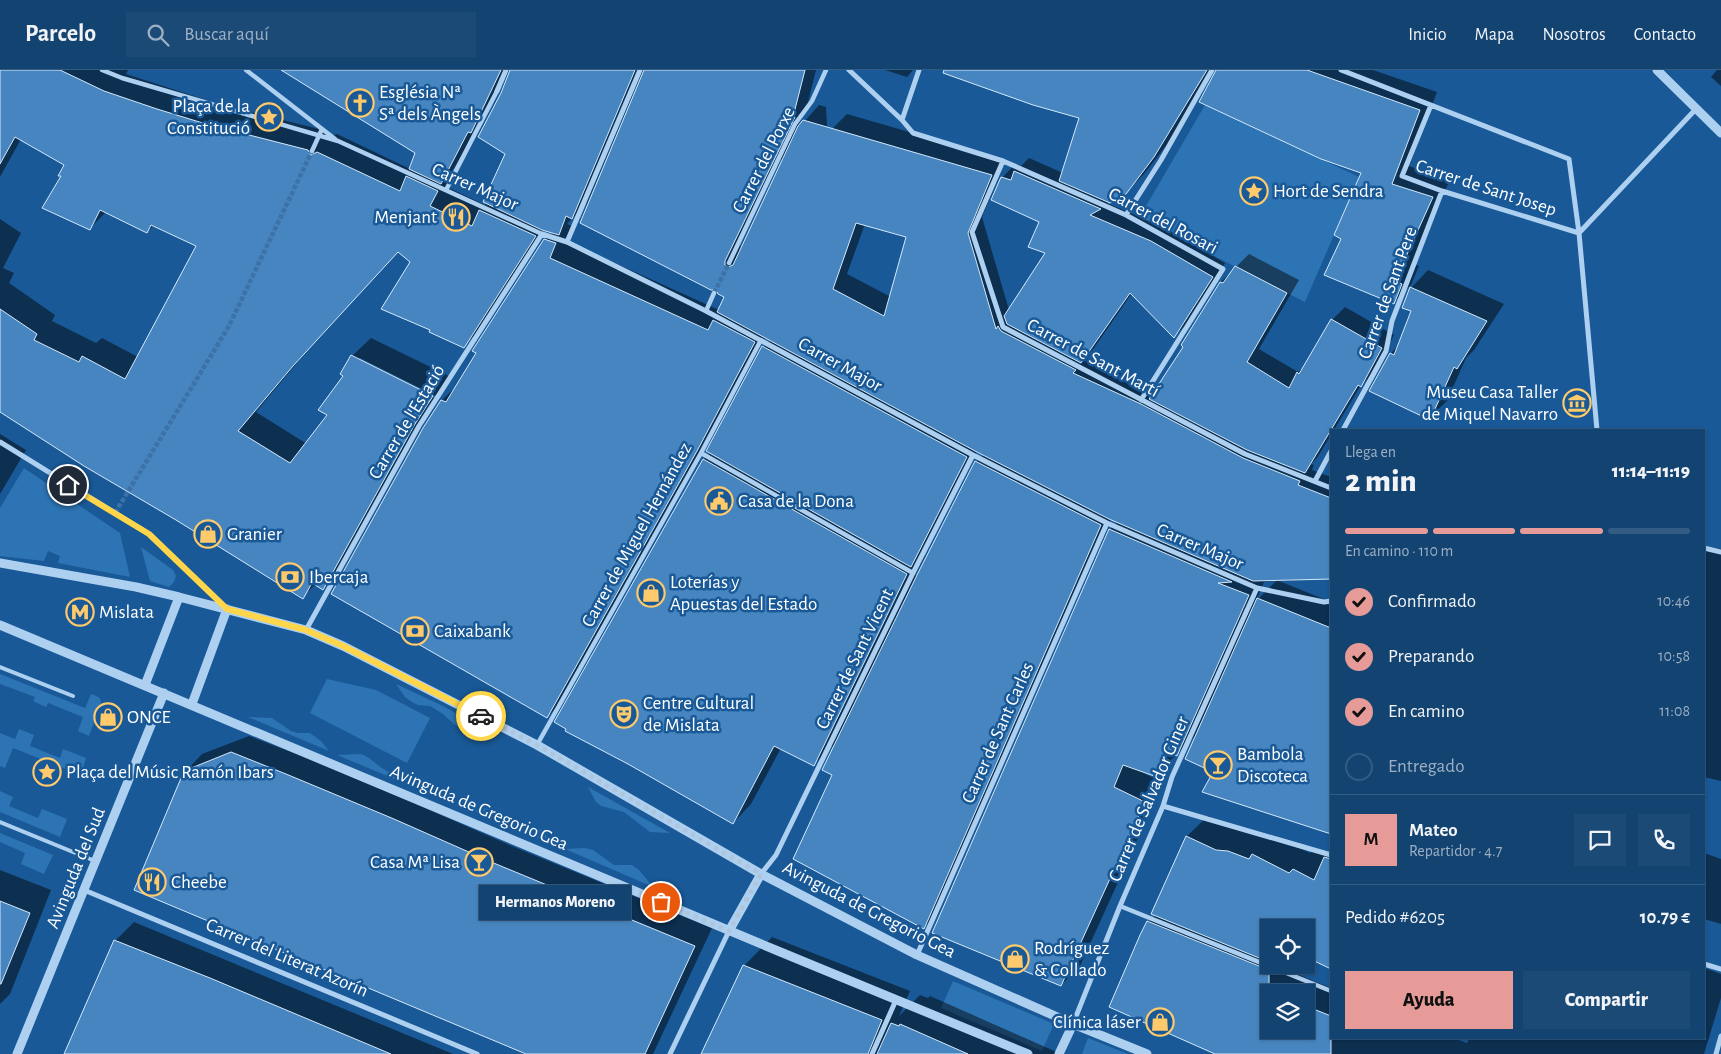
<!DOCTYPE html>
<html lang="es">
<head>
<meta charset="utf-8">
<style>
	:root { --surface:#134371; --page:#1c4a76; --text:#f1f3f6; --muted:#9db0c3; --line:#325c84; --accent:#e69b98 }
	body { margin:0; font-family:"Alegreya Sans",sans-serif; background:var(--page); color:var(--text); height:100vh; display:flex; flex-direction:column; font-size:19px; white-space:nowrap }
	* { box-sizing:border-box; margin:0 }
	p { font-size:16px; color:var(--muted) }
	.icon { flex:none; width:28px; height:28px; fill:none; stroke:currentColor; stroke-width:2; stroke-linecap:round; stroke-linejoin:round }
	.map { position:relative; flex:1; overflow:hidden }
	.drawer { position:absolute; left:1330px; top:359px; width:375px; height:610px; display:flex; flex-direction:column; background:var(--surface); border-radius:0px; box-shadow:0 1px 4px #0004,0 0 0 1px var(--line) }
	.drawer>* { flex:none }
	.controls { position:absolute; left:1260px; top:849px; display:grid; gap:10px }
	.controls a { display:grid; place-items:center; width:55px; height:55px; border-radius:0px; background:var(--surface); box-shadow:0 1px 4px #0004,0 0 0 1px var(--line); font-size:25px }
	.pin { position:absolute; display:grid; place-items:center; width:42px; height:42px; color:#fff; margin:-21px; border:2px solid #fff; border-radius:50%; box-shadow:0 1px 5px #0007 }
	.courier { position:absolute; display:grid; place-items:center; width:50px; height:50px; margin:-25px; border:4px solid #ffd54a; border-radius:50%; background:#fff; color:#222; box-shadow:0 1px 6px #0007 }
	.bubble { position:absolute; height:35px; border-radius:0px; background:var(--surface); box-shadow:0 1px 4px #0004,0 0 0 1px var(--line); font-size:16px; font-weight:800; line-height:35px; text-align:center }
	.head em { font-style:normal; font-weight:800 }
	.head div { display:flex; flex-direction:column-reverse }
	.head { display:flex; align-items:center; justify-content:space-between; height:85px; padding:0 15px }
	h1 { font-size:32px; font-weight:800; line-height:38px }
	.bar { display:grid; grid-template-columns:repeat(4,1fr); gap:8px 5px; align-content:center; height:60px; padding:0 15px }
	.bar i { height:6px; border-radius:4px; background:var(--line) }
	.bar .on { background:var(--accent) }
	.bar p { grid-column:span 4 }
	.line { display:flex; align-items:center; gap:12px; padding:0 15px; border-top:1px solid var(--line) }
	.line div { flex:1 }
	.round { display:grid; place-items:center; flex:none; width:52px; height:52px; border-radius:0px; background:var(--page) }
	ol { padding:0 15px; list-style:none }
	li { display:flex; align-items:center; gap:15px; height:55px }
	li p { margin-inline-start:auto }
	li .icon { padding:5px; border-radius:50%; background:var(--accent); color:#111; stroke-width:4 }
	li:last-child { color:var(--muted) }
	li i { width:28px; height:28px; border:2px solid var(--line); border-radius:50% }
	.button { display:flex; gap:10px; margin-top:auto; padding:10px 15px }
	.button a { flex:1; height:58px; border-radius:0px; background:var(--accent); color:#111; font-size:20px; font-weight:800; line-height:58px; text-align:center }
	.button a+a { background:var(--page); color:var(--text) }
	header { display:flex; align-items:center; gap:30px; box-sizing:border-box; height:70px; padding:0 25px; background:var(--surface); border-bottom:1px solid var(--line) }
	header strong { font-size:24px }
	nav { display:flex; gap:28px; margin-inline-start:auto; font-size:18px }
	.search { width:350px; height:45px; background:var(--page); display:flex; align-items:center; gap:12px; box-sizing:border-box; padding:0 18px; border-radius:0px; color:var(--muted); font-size:19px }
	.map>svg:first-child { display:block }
</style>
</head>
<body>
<header>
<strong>Parcelo</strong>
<div class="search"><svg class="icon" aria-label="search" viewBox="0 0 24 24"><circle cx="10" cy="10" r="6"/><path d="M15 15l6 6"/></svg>Buscar aquí</div>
<nav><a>Inicio</a><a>Mapa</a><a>Nosotros</a><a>Contacto</a></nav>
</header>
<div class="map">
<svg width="1721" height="984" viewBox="0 0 1721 984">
	<rect width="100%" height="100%" fill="#195997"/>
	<!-- green -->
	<path fill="#2d74b4" d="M1205 35 1359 107 1305 232 1139 148Z
		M24 398 120 463 130 507 58 493 60 486 48 481 44 491 0 486V438Z
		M141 477 173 500 176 506 174 512 169 517 150 511Z
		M0 604 85 638 91 624C97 626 101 627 101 633L89 666 78 661 83 647 48 633 46 637 33 631 35 627 0 614Z
		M327 609 376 620 430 648 407 693 310 643Z
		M396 614 441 635 481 657 455 655 443 644 430 636 418 635 412 632 405 627Z
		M248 647 272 648 291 661 297 663H310L321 671 329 681Z
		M19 659 34 665 30 676 60 688 63 679 86 688 81 705 13 678 5 698 0 696V663L15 669Z
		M361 684C372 688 377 696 387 701 396 705 405 704 415 706 428 708 437 721 445 730L337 685Z
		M588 717 670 763 650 762 624 742 601 736 596 732Z
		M0 721 13 727 9 736 38 748 42 739 67 749 60 767 0 742Z
		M489 738 503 744 514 752 542 760 552 774 472 740Z
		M0 763 53 785 44 804 21 794 25 783 0 772Z
		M585 778 593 780 614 795H632L639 800 653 817 565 779Z
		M953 911 1054 954 1042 981 941 938Z
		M1088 968 1128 984H1082Z"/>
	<!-- shadow -->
	<path fill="#0007" fill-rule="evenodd" d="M0 0H128L126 4 225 36 327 61 330 67 337 64 410 99 417 83 290 0H509L486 46 452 101 455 102 447 117 485 135 507 84 479 67 511 2V0H643L587 133 567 154 572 156 566 171 719 240 726 226 645 0H816L808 32H809L796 60H797L819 35 826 37 828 73 832 59 847 44 1006 90 982 147 1009 240 1047 182 1040 151 1002 108 1015 94 1021 96 1029 88 1063 103 1081 47 989 0H1213L1172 68 1144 104 1125 123 1107 133 1165 158 1225 193 1188 253 1174 266 1132 223 1094 278 1088 284 1090 285 1087 288 1157 320 1185 277 1182 274 1221 212 1249 184 1299 210 1259 279 1298 302 1305 296 1332 250 1345 237 1394 265 1374 303 1361 315 1334 360H1331V365L1317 388 1311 394 1314 395 1312 400 1331 407V508L1279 511 1331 532V763L1288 750 1215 701 1198 663 1156 705 1143 701 1142 702 1163 713 1080 896 1061 915 933 862 1110 459 1118 452 1111 449 938 843 923 858 834 704 837 672 814 694 781 678 751 734 733 753 556 652 704 389 711 382 763 277 771 270 765 267 714 363 564 630 547 647 424 359 442 330 459 314 545 170 553 162 545 159 482 257 464 276 412 191 398 181 311 276 256 342 307 374 329 344 352 286 371 268 451 307 438 327 360 288 358 290 437 329 342 500 323 518 316 514 302 527 0 341V149L21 163 3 198 14 203 9 213 55 245 52 251 96 273 102 268 138 287 198 176 154 155 147 162 106 142 90 158 63 105 66 94 21 69 0 107ZM781 89 784 91 741 181 740 175ZM865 154 908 166 891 227 847 204ZM977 381 984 384 976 392 918 506 915 505 925 486 922 484 927 480ZM1276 511 1256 531 1264 512Z
		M885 0H913L907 7Z
		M1217 0H1373L1437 22 1409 96 1450 110 1412 193 1419 196 1411 215 1393 233 1343 168 1363 102Z
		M1717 0H1721V16L1711 7Z
		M1428 200 1504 234 1474 280 1466 288 1447 331 1429 348 1371 320 1391 283 1398 276 1413 241 1411 218Z
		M0 364 26 380 0 424Z
		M1704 476 1721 479V711L1704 707Z
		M249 666 304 687 411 732 514 777 712 858 653 984H530L185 702 202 684Z
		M1208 746 1237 760 1269 769 1273 765 1310 783 1314 779 1331 789V898L1306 886V858H1269V895H1281L1280 897 1331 918V968H1453L1467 973 1469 968H1704V898L1721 904V928L1704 984H1218L1148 852 1156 845 1152 843 1187 766ZM1269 922H1306V960H1269Z
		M1704 783 1721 789V854L1704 849Z
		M0 800 51 820 10 924 0 934Z
		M134 852 453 984H65L116 870Z
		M772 867 910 921 899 946 920 925 928 928 930 926 1061 984H702L744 896Z"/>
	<!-- building -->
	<path fill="#4685bf" stroke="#d4e9fb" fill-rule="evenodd" d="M0 0H60L104 21 157 39 206 54 308 80 311 85 317 82 400 121 406 106 438 121 430 136 472 156 479 140 536 166 464 278 429 262 430 260 381 239 410 192 398 182 293 296 238 361 290 393 327 345 318 340 343 306 340 304 351 285 433 326 415 354 323 520 312 513 303 529 176 450 84 396 0 342V239L37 264 34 270 79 292 82 286 125 309 196 176 151 155 147 163 100 140 90 160 42 138 61 106H58L64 95 15 67 0 94Z
		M281 0H501L471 63 468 62 441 114 409 99 415 83Z
		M510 0H635L572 149 566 146 559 165 542 160 483 132 505 84 478 67 501 23Z
		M644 0H805L793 47H795L725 191V195L728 197 733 195 798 56 803 50 992 105 968 163 996 259 998 256 1001 261 1076 300 1073 303 1141 334 1243 388 1300 411 1298 415 1331 428V509L1253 511 1109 449 975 381 717 242 724 227 718 224 716 220H711L580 153ZM856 153 906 167 884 246 833 219Z
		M944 0H1207L1154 87 1126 124 1110 133 1059 111 1079 48 1033 35 943 3Z
		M1216 0H1307L1420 40 1392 114 1433 127 1395 211 1402 214 1394 234 1324 205 1341 169 1334 165 1361 103 1321 89 1199 32Z
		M1014 101 1101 139 1090 145 1151 171 1213 207 1174 268 1130 223 1081 293 1007 254 1004 246 1045 183 1028 177 1039 152 991 130 1001 107 1011 110Z
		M544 169 556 173 550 188 708 260 713 250 755 272 697 381 547 648 331 524 423 358 441 330 446 332 476 283 472 281Z
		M1235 196 1287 223 1247 292 1289 318 1297 302 1299 304 1331 249 1382 278 1361 317 1358 315 1305 403 1247 380 1149 329 1183 277 1181 275 1220 212 1223 213Z
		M1410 217 1487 251 1457 299 1454 297 1430 350 1369 321 1390 283 1394 285 1411 241 1402 238Z
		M762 276 967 387 911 497 706 381Z
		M703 389 907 504 814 696 774 676 733 754 628 694 565 661 566 659 554 652Z
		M975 391 1101 455 924 859 793 789 832 705 822 700 917 505Z
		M1109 459 1232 512 1218 513 1249 525 1177 686 1168 682 1157 707 1123 695 1114 717 1145 732 1061 916 932 863Z
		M1257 528 1331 558V764L1202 722 1213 702 1185 689Z
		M231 682 286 704 394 749 496 794 695 876 645 984H526L134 820 184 701Z
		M1186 766 1216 780 1228 781 1249 789 1252 784 1289 803 1293 799 1314 810 1324 787 1331 789V899L1306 887V858H1269V892L1151 844Z
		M0 831 30 843 1 914H0Z
		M1147 851 1269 900V920L1274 922H1269V960H1306V936L1331 946V984H1215L1109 937 1140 865Z
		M114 870 210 908 391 984H64Z
		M743 895 882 950 868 984H701Z
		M891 953 899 956 900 954 968 984H877Z"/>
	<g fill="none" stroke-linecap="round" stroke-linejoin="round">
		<!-- pedestrian-tunnel -->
		<path stroke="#3c72a7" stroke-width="4.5" stroke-dasharray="4.5 2" stroke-linecap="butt" d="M714 223 729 193
			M115 443 229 256 312 81"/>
		<!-- service -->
		<path stroke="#add0f1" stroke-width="4" d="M0 597 73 626
			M0 752 95 791"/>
		<!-- pedestrian -->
		<path stroke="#add0f1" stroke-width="4.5" d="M102 0 122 8 338 71 542 164
			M246 0 335 69
			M312 81 322 59
			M446 120 497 21
			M729 193 795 54 812 31 826 0
			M706 241 714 223
			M701 383 913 503
			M537 675 701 383 761 270
			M1120 836 1331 921"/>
		<!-- minor -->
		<path stroke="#add0f1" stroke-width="5" d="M849 0 902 50 913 63 1003 91 1126 145 1223 199 1141 330
			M1341 0 1569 89 1579 163 1597 360
			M497 21 506 0
			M1431 35 1402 106 1442 121 1579 163
			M902 50 919 0
			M1003 91 972 162 1003 257 1245 384 1331 418
			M1126 145 1161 90 1212 0
			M1579 163 1695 40
			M567 172 640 0
			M1343 360 1386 281 1392 251 1442 121
			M0 372 149 464 225 537
			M1315 411 1331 381
			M1704 478 1721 482
			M306 560 419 356 542 164 567 172 706 241 973 385 1107 453 1257 518 1324 532 1331 531
			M1163 736 1331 785
			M761 804 776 785 913 503 973 385
			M84 820 477 984
			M917 885 1107 453
			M1704 894 1721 899
			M1073 954 1120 836 1163 736 1172 707 1257 518
			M670 984 729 861
			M872 984 896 930
			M1716 984 1721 966"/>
		<!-- tertiary -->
		<path stroke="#add0f1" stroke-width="9" d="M1657 0 1721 63
			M0 493 136 517 179 527 306 560 343 576 537 675 761 804 917 885 1073 954 1147 984
			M0 555 778 881 1028 984
			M145 615 179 527
			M192 634 227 539
			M729 861 761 804
			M17 984 164 623
			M1059 984 1073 954"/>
	</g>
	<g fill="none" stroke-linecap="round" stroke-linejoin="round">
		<!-- done -->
		<path stroke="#aec5db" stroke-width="5" stroke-dasharray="0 9" d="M481 646 537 675 761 804 729 861 661 832"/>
		<!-- route -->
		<path stroke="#ffd54a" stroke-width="6" d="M68 415 149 464 227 539 306 560 343 576 481 646"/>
	</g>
	<!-- icons -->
	<defs>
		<g id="church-ring" transform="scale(1.4375)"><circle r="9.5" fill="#195997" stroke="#ffca6c" stroke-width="1.5"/><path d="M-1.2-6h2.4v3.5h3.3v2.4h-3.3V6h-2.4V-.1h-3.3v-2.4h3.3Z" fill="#ffca6c"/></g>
		<g id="sight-ring" transform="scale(1.4375)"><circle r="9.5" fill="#195997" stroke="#ffca6c" stroke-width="1.5"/><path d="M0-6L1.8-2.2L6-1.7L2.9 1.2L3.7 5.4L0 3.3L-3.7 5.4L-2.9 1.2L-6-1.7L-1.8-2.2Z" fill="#ffca6c"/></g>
		<g id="restaurant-ring" transform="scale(1.4375)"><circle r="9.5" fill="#195997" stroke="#ffca6c" stroke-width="1.5"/><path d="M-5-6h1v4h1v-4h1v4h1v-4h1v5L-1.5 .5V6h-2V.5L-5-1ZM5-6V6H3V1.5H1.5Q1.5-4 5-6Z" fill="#ffca6c"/></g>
		<g id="museum-ring" transform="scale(1.4375)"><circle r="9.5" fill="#195997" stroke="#ffca6c" stroke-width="1.5"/><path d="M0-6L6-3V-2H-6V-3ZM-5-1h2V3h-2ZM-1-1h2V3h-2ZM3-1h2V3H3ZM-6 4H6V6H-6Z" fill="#ffca6c"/></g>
		<g id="civic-ring" transform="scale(1.4375)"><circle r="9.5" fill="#195997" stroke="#ffca6c" stroke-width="1.5"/><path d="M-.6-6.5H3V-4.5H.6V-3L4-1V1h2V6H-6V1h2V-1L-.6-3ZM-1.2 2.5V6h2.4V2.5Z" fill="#ffca6c"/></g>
		<g id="shop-ring" transform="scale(1.4375)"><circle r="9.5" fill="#195997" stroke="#ffca6c" stroke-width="1.5"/><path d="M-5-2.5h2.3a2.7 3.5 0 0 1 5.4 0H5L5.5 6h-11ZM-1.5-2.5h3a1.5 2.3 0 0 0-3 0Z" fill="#ffca6c"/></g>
		<g id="bank-ring" transform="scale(1.4375)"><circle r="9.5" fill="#195997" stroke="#ffca6c" stroke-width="1.5"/><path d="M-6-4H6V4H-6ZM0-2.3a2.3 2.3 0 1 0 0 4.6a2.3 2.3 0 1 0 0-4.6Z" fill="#ffca6c"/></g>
		<g id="metro-ring" transform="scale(1.4375)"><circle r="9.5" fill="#195997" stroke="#ffca6c" stroke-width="1.5"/><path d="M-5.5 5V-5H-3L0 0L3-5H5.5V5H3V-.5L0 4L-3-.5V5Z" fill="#ffca6c"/></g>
		<g id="theatre-ring" transform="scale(1.4375)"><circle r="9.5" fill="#195997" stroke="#ffca6c" stroke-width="1.5"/><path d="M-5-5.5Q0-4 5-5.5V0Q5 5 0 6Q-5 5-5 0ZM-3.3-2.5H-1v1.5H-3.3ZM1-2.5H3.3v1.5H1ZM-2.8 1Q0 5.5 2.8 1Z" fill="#ffca6c"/></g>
		<g id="bar-ring" transform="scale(1.4375)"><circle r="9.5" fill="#195997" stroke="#ffca6c" stroke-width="1.5"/><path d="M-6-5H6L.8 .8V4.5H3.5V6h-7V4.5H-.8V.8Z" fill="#ffca6c"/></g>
	</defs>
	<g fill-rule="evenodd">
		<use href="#church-ring" x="360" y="33"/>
		<use href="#sight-ring" x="269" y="47"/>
		<use href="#sight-ring" x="1254" y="121"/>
		<use href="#restaurant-ring" x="456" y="147"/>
		<use href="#museum-ring" x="1577" y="333"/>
		<use href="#civic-ring" x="719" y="431"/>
		<use href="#shop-ring" x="208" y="464"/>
		<use href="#bank-ring" x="290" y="507"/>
		<use href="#shop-ring" x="651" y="523"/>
		<use href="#metro-ring" x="80" y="542"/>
		<use href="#bank-ring" x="415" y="561"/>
		<use href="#theatre-ring" x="624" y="644"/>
		<use href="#shop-ring" x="108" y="647"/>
		<use href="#bar-ring" x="1218" y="695"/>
		<use href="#sight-ring" x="47" y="702"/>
		<use href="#bar-ring" x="479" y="792"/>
		<use href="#restaurant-ring" x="152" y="812"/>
		<use href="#shop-ring" x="1015" y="889"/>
		<use href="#shop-ring" x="1160" y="952"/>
	</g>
	<g text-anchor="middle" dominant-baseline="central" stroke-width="5" stroke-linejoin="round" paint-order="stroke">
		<!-- poi labels -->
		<g font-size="19" fill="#fff" stroke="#195997" text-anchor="start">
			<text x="379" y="22">Església Nª<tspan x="379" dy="22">Sª dels Àngels</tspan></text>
			<text x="250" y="36" text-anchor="end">Plaça de la<tspan x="250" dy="22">Constitució</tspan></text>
			<text x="1273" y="121">Hort de Sendra</text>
			<text x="437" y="147" text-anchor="end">Menjant</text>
			<text x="1558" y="322" text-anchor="end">Museu Casa Taller<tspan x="1558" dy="22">de Miquel Navarro</tspan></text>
			<text x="738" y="431">Casa de la Dona</text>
			<text x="227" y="464">Granier</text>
			<text x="309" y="507">Ibercaja</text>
			<text x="670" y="512">Loterías y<tspan x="670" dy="22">Apuestas del Estado</tspan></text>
			<text x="99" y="542">Mislata</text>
			<text x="434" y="561">Caixabank</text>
			<text x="643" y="633">Centre Cultural<tspan x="643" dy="22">de Mislata</tspan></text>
			<text x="127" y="647">ONCE</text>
			<text x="1237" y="684">Bambola<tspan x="1237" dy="22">Discoteca</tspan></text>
			<text x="66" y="702">Plaça del Músic Ramón Ibars</text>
			<text x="460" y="792" text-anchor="end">Casa Mª Lisa</text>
			<text x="171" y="812">Cheebe</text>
			<text x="1034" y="878">Rodríguez<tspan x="1034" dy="22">&amp; Collado</tspan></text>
			<text x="1141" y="952" text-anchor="end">Clínica láser</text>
		</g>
		<!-- street labels -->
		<g font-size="19" fill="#fff" stroke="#195997">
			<text transform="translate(764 90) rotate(-63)">Carrer del Porxe</text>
			<text transform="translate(475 117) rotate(24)">Carrer Major</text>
			<text transform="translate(1486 118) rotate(18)">Carrer de Sant Josep</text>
			<text transform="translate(1163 151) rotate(28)">Carrer del Rosari</text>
			<text transform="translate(1388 223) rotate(-70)">Carrer de Sant Pere</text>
			<text transform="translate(1093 288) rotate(28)">Carrer de Sant Martí</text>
			<text transform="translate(840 295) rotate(29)">Carrer Major</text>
			<text transform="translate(407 352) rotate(-59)">Carrer de l'Estació</text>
			<text transform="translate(637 465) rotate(-61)">Carrer de Miguel Hernández</text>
			<text transform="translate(1200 477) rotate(23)">Carrer Major</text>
			<text transform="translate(855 589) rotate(-64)">Carrer de Sant Vicent</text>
			<text transform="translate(998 663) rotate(-66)">Carrer de Sant Carles</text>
			<text transform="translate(1149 729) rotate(-67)">Carrer de Salvador Giner</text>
			<text transform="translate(479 738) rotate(23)">Avinguda de Gregorio Gea</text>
			<text transform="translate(76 798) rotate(-68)">Avinguda del Sud</text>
			<text transform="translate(869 840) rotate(27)">Avinguda de Gregorio Gea</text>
			<text transform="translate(287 888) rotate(23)">Carrer del Literat Azorín</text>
		</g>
	</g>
</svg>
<div class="controls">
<a><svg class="icon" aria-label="locate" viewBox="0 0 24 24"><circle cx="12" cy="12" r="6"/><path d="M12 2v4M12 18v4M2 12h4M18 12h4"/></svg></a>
<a><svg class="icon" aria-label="layers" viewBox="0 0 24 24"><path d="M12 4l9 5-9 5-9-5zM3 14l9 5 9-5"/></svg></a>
</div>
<div class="pin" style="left:661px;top:832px;background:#ea580c"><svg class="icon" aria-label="bag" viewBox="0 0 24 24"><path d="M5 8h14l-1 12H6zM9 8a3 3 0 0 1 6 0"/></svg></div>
<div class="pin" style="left:68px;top:415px;background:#1f2937"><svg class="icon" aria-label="home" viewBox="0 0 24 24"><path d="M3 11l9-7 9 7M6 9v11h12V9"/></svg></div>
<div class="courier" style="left:481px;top:646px"><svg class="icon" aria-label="car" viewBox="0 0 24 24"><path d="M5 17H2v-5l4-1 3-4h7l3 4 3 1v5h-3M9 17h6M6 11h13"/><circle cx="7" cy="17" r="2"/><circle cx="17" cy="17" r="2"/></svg></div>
<div class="bubble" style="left:479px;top:815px;width:152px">Hermanos Moreno</div>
<section class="drawer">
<div class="head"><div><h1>2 min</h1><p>Llega en</p></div><em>11:14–11:19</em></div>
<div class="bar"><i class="on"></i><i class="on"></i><i class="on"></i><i></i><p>En camino · 110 m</p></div>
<ol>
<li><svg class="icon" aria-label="check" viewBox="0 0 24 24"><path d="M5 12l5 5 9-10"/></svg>Confirmado<p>10:46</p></li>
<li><svg class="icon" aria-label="check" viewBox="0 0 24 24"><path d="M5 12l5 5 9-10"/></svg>Preparando<p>10:58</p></li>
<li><svg class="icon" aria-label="check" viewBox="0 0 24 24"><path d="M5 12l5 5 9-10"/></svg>En camino<p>11:08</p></li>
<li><i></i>Entregado</li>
</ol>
<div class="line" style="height:90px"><b class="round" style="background:var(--accent);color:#111">M</b><div><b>Mateo</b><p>Repartidor · 4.7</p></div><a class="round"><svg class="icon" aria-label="chat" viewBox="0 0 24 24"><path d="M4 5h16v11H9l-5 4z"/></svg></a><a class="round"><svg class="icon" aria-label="phone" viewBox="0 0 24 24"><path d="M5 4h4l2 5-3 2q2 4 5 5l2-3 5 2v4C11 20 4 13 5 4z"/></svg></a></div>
<div class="line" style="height:65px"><div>Pedido #6205</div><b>10.79 €</b></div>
<div class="button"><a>Ayuda</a><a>Compartir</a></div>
</section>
</div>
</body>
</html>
